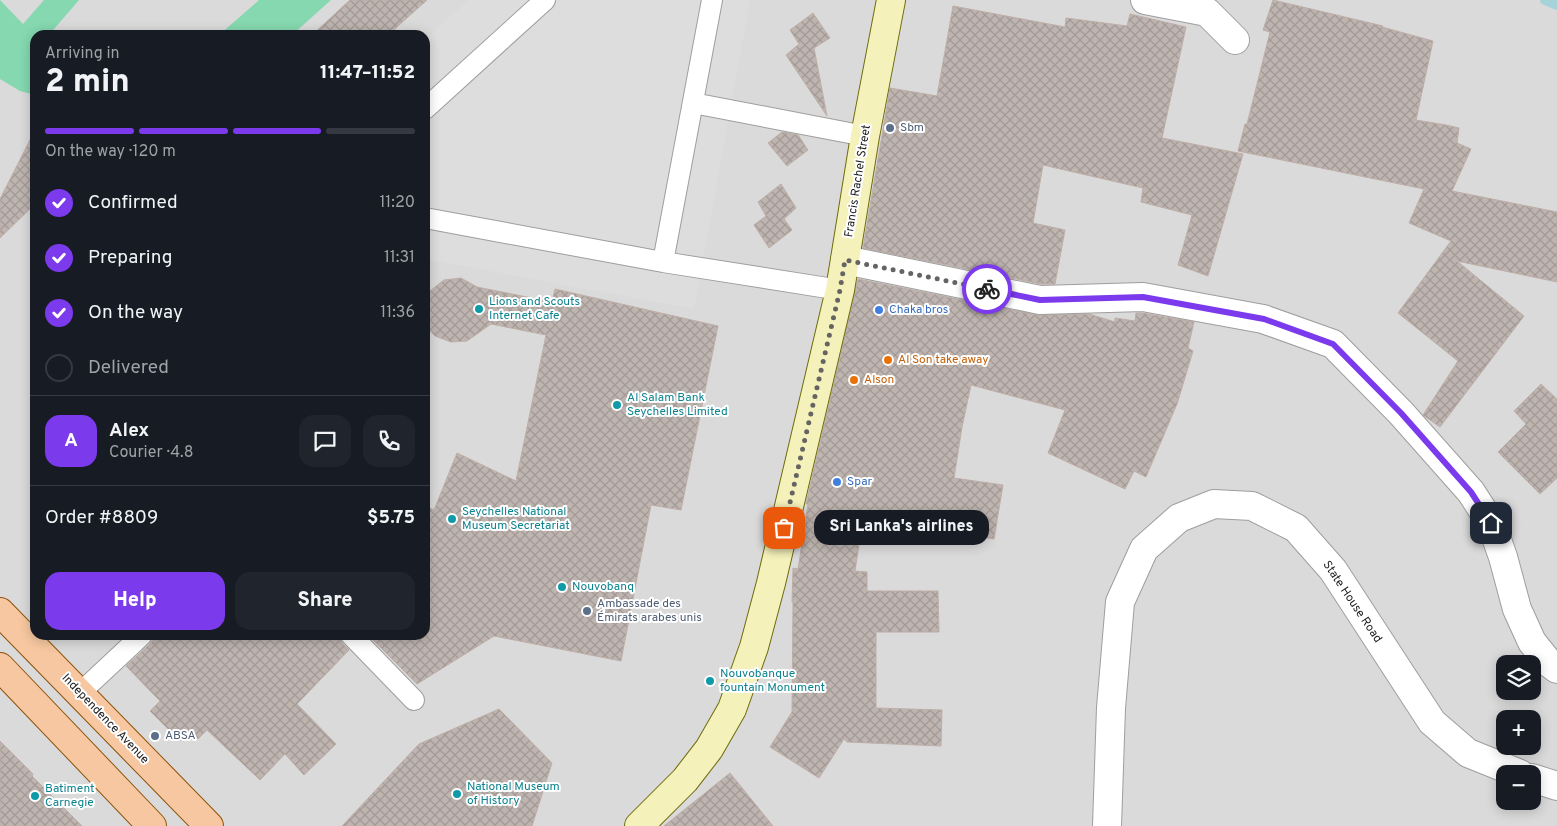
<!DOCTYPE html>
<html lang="en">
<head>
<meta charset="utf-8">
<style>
	:root { --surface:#171b24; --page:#20242c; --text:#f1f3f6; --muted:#9ea1a6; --line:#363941; --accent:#7c3aed }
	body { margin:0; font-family:Overpass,sans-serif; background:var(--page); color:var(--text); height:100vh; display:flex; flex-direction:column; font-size:19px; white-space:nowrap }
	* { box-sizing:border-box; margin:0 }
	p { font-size:16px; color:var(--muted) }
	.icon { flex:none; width:28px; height:28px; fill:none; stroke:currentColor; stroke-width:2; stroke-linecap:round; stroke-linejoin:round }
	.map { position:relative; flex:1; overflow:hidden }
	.side { position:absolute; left:30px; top:30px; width:400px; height:610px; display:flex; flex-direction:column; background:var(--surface); border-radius:15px; box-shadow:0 2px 12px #0003 }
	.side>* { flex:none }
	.fabs { position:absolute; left:1496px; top:655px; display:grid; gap:10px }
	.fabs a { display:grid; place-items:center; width:45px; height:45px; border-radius:10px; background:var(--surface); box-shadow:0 2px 12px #0003; font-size:25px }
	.pin { position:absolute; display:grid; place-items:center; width:42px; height:42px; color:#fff; margin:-21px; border-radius:10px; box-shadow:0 2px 8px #0006 }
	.courier { position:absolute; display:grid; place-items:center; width:50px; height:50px; margin:-25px; border:4px solid #7c3aed; border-radius:50%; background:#fff; color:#222; box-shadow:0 1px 6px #0007 }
	.bubble { position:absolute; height:35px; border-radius:15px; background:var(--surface); box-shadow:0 2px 12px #0003; font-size:16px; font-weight:800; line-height:35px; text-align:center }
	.summary em { font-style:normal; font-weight:800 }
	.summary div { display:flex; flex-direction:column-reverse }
	.summary { display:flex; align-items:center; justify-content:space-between; height:85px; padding:0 15px }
	h1 { font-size:32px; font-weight:800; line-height:38px }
	.bar { display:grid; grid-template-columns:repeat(4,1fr); gap:8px 5px; align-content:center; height:60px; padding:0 15px }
	.bar i { height:6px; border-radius:4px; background:var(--line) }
	.bar .current { background:var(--accent) }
	.bar p { grid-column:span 4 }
	.line { display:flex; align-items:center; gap:12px; padding:0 15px; border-top:1px solid var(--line) }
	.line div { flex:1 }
	.round { display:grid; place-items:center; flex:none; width:52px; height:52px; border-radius:15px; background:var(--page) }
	ol { padding:0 15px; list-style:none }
	li { display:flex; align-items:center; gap:15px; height:55px }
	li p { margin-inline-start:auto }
	li .icon { padding:5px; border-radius:50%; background:var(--accent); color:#fff; stroke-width:4 }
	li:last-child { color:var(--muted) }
	li i { width:28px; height:28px; border:2px solid var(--line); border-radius:50% }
	.action { display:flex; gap:10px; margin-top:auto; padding:10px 15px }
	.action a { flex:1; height:58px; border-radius:15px; background:var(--accent); color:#fff; font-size:20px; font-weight:800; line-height:58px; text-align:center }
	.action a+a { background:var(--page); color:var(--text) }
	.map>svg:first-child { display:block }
</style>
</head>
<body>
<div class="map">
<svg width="1557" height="826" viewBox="0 0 1557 826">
	<defs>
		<pattern id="building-cross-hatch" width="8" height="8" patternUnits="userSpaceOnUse" patternTransform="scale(1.25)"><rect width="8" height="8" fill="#beb4b0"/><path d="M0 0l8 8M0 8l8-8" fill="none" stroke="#a39a97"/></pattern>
	</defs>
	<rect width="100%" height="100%" fill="#eee9e3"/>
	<!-- residential -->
	<path fill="#dbdada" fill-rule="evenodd" d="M0 0H1557V826H0ZM35 35H425V635H35ZM1505 664H1532V691H1505ZM1505 719H1532V746H1505ZM1505 774H1532V801H1505Z"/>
	<!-- pitch -->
	<path fill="#85d8af" d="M0 0 23 24 44 0H79L49 35H35V95L20 91 0 79Z
		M259 0H331L292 35H219Z"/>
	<!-- parking -->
	<path fill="#ddd" d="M468 0H750L694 309 425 259V40Z"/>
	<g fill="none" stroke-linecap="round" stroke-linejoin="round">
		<!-- stream -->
		<path stroke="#a6d3d9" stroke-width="10" d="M1545 0 1557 5"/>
	</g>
	<!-- building -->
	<path fill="url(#building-cross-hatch)" stroke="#beaea7" d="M350 0H427L388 35H312Z
		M1273 0 1383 26 1382 27 1433 41 1416 120 1446 125 1459 128 1457 143 1471 149 1452 191 1557 212V282L1457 261 1524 316 1440 427 1423 415 1458 361 1398 313 1451 241 1409 223 1424 189 1238 151 1245 124H1247L1270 32 1263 30Z
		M953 6 1065 27 1066 18 1127 26 1130 14 1186 27 1162 138 1243 154 1208 276 1178 265 1192 215 1141 202 1143 188 1043 165 1033 223 1065 230 1055 284H1041L863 248 890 88 937 96Z
		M813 13 830 38 814 48 827 116 786 55 799 44 790 30Z
		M35 130V204L0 238V199Z
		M782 132 798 135 808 150 787 166 768 143Z
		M781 184 796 208 784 219 792 230 769 248 754 225 766 216 758 202Z
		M461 278 477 287 552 302 555 289 718 326 681 510 651 505 621 661 494 636 417 684 368 635H425V506L434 510 457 453 516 481 546 335 491 324 467 341 451 342 435 336 426 326 425 316V303L430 291 444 280Z
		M858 279 1037 315 1089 314 1115 322V318L1135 321 1136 313H1142L1194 322 1188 348 1193 351 1177 404 1146 477 1134 471 1125 489 1048 453 1065 410 971 385 962 427 954 478 1003 485 994 539 863 518 855 571 867 572V591H938L939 632H876V708L942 710 941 746 847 742 844 739 819 778 770 747 792 712 793 602H792L793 568 798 569 808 504H806Z
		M1541 384 1557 399V478L1540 494 1498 452 1526 424 1514 411Z
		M157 635H339L342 643 349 650 297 704 336 744 304 775 285 754 260 780 207 730 198 739 190 730 180 741 150 711 160 701 126 666 150 644Z
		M499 709 552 763 532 826H342L419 744Z
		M0 741 33 774 32 776 82 826H0Z
		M730 773 773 826H664Z"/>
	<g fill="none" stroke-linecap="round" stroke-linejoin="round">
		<!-- service casing -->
		<g stroke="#9e9e9e" stroke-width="22">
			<path id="service" d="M693 103 865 136
				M425 109 545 0
				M425 218 663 262 840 290
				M663 262 712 0
				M351 635 414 700
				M80 693 142 635"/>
		</g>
		<!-- minor casing -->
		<g stroke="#9e9e9e" stroke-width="30">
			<path id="minor" d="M1145 0 1207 12 1235 40
				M845 260 1040 300 1143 297 1263 319 1333 344 1401 413 1471 492 1491 523 1503 557 1517 609 1532 642 1549 663 1557 669
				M1532 778 1557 786
				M1107 826 1111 708 1120 602 1144 549 1179 518 1214 504 1252 506 1296 528 1333 570 1432 722 1468 753 1520 774"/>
		</g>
		<!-- secondary casing -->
		<g stroke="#6d6c0b" stroke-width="30">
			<path id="secondary" d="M639 826 685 780 709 749 732 709 754 647 771 583 840 290 865 136 891 0"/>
		</g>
		<!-- primary casing -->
		<g stroke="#8d5209" stroke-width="30">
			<path id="primary" d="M0 612 209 826
				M0 667 152 826"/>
		</g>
		<!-- service -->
		<use href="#service" stroke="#fff" stroke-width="20"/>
		<!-- minor -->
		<use href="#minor" stroke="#fff" stroke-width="28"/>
		<!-- secondary -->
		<use href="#secondary" stroke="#f5f1ba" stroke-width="28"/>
		<!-- primary -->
		<use href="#primary" stroke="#f6c7a0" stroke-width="28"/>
	</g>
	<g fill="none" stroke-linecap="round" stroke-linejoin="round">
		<!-- done -->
		<path stroke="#666462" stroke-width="5" stroke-dasharray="0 9" d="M784 528 840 290 845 260 987 289"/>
		<!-- route -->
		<path stroke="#7c3aed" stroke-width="6" d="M987 289 1040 300 1143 297 1264 319 1333 344 1401 413 1471 492 1491 523"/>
	</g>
	<!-- markers -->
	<g fill="#5c6f8a" stroke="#fff" stroke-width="2">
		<circle cx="890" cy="128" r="5"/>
		<circle cx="587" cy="611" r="5"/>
		<circle cx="155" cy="736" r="5"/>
	</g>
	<g fill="#0f9aa8" stroke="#fff" stroke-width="2">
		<circle cx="479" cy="309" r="5"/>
		<circle cx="617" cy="405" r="5"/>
		<circle cx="452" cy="519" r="5"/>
		<circle cx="562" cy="587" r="5"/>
		<circle cx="710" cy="681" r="5"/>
		<circle cx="457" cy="794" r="5"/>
		<circle cx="35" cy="796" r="5"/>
	</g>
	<g fill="#3f7fe0" stroke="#fff" stroke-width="2">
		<circle cx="879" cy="310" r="5"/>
		<circle cx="837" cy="482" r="5"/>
	</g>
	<g fill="#e8710a" stroke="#fff" stroke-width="2">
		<circle cx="888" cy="360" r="5"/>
		<circle cx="854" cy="380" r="5"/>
	</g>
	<g text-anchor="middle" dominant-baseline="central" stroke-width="4" stroke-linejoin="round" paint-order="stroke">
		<!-- service labels -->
		<g font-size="12" fill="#4e5e75" stroke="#fff" text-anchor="start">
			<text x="900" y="128">Sbm</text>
			<text x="597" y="604">Ambassade des<tspan x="597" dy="14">Émirats arabes unis</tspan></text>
			<text x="165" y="736">ABSA</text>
		</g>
		<!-- street labels -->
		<g font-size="12" fill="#1d1d1d" stroke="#fff">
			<text transform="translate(858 181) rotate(-81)">Francis Rachel Street</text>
			<text transform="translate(1352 602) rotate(56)">State House Road</text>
			<text transform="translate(105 719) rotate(46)">Independence Avenue</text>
		</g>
		<!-- culture labels -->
		<g font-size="12" fill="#0d838f" stroke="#fff" text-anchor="start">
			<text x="489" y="302">Lions and Scouts<tspan x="489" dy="14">Internet Cafe</tspan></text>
			<text x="627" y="398">Al Salam Bank<tspan x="627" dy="14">Seychelles Limited</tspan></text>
			<text x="462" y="512">Seychelles National<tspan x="462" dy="14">Museum Secretariat</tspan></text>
			<text x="572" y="587">Nouvobanq</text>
			<text x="720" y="674">Nouvobanque<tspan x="720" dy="14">fountain Monument</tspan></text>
			<text x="467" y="787">National Museum<tspan x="467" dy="14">of History</tspan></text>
			<text x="45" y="789">Batiment<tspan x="45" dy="14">Carnegie</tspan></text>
		</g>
		<!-- shop labels -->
		<g font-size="12" fill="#366cbe" stroke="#fff" text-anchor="start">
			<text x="889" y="310">Chaka bros</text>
			<text x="847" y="482">Spar</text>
		</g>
		<!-- food labels -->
		<g font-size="12" fill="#c56008" stroke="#fff" text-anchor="start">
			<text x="898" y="360">Al Son take away</text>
			<text x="864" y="380">Alson</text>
		</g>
	</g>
</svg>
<div class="fabs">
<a><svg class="icon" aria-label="layers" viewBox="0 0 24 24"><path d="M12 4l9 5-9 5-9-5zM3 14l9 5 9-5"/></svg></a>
<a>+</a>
<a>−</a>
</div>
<div class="pin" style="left:784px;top:528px;background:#ea580c"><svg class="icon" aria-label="bag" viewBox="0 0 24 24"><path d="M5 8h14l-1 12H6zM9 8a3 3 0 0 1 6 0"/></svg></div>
<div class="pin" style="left:1491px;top:523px;background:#1f2937"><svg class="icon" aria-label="home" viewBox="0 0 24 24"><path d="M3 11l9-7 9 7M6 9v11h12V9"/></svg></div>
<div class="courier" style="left:987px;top:289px"><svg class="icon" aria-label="bike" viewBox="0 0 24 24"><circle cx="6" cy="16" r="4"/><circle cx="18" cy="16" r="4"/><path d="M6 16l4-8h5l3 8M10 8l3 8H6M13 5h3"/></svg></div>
<div class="bubble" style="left:814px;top:510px;width:175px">Sri Lanka's airlines</div>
<section class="side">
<div class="summary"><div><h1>2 min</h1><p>Arriving in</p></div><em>11:47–11:52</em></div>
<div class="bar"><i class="current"></i><i class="current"></i><i class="current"></i><i></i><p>On the way · 120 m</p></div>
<ol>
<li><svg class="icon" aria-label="check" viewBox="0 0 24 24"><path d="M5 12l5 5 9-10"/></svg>Confirmed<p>11:20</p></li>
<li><svg class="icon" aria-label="check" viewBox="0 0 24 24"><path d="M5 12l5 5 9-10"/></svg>Preparing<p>11:31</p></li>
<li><svg class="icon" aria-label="check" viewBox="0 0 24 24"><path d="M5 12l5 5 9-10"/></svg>On the way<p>11:36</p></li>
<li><i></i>Delivered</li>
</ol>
<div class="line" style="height:90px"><b class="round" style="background:var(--accent);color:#fff">A</b><div><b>Alex</b><p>Courier · 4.8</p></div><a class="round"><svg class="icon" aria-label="chat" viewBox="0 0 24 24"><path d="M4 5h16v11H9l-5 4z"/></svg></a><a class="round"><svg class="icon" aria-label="phone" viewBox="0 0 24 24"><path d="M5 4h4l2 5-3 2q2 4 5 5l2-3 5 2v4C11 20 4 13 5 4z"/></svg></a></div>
<div class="line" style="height:65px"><div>Order #8809</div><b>$5.75</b></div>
<div class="action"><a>Help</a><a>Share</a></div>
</section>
</div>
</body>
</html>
